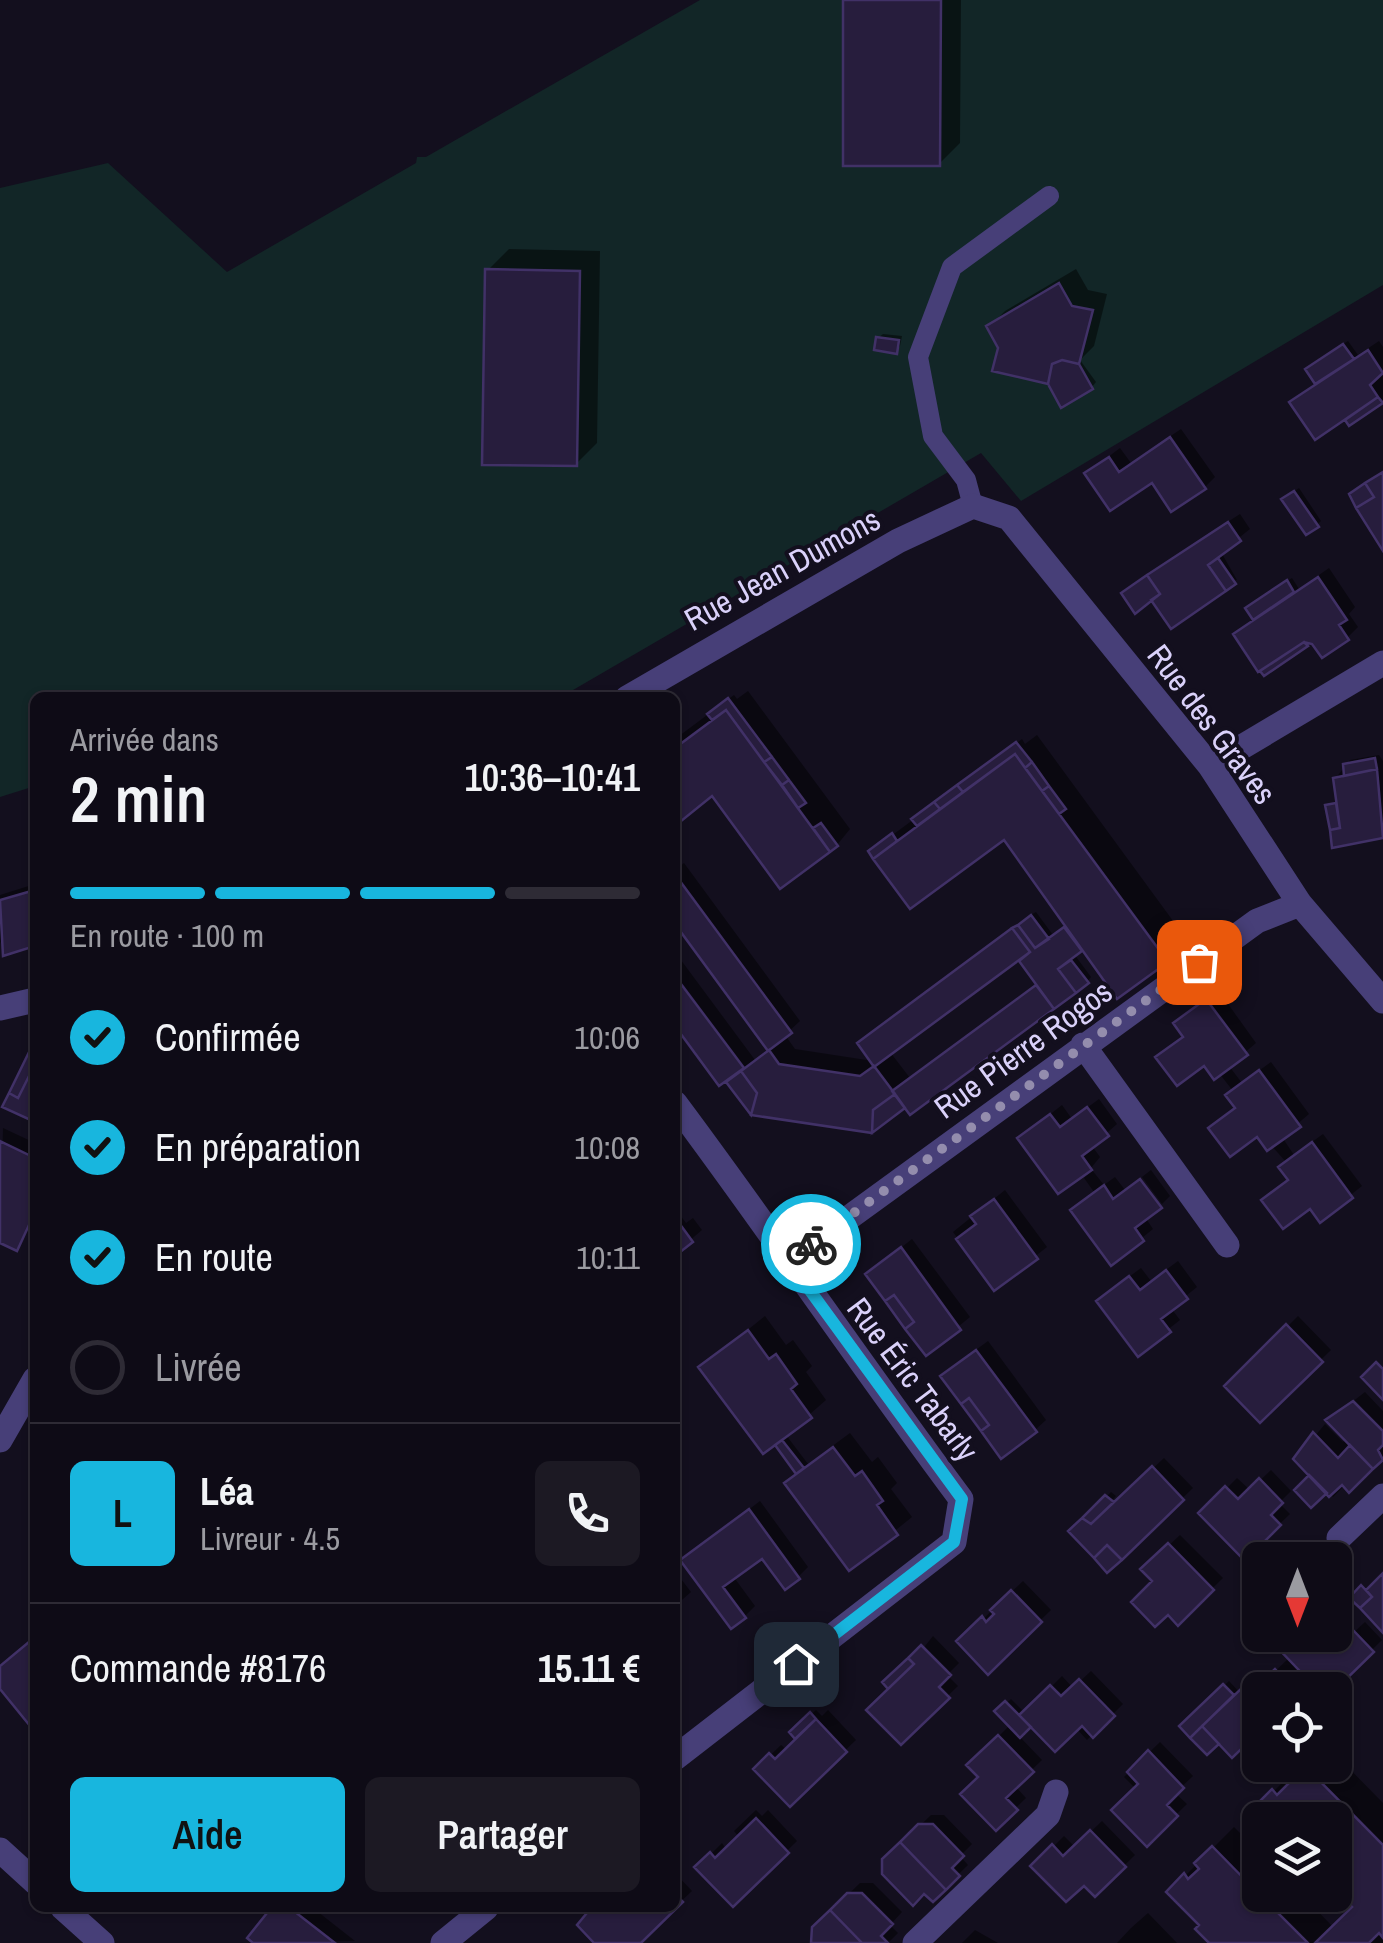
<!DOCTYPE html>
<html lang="fr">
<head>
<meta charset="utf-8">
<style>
	:root { --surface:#0e0b16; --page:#1c1923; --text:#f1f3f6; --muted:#9b9ba1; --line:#2e2b35; --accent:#18b6de }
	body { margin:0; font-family:"Archivo Narrow",sans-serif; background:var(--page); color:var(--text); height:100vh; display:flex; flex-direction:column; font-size:38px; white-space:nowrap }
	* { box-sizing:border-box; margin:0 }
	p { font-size:32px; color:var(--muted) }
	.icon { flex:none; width:55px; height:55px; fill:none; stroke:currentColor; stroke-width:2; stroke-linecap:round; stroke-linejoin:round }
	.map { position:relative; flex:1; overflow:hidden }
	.drawer { position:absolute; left:30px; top:692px; width:650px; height:1220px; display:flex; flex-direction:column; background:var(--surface); border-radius:15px; box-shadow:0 2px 8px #0004,0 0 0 2px var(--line) }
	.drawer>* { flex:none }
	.needle { width:65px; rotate:180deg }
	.fabs { position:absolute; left:1242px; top:1542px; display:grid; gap:20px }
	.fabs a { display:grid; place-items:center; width:110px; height:110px; border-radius:15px; background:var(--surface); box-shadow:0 2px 8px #0004,0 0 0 2px var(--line); font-size:50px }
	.pin { position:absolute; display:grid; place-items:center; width:85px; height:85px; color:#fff; margin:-42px; border-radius:20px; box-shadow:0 5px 15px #0006 }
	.courier { position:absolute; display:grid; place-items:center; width:100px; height:100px; margin:-50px; border:8px solid #18b6de; border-radius:50%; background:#fff; color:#222; box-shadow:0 2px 12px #0007 }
	.head em { font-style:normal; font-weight:600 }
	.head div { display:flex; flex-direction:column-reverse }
	.head { display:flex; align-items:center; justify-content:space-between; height:170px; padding:0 40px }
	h1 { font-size:65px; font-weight:600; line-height:75px }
	.bar { display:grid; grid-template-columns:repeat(4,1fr); gap:15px 10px; align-content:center; height:120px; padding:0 40px }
	.bar i { height:12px; border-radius:8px; background:var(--line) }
	.bar .on { background:var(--accent) }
	.bar p { grid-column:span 4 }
	.line { display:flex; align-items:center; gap:25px; padding:0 40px; border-top:2px solid var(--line) }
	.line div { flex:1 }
	.round { display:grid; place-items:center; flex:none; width:105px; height:105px; border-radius:15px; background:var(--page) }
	ol { padding:0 40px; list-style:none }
	li { display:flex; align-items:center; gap:30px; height:110px }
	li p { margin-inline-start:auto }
	li .icon { padding:10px; border-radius:50%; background:var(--accent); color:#111; stroke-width:4 }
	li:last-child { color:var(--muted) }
	li i { width:55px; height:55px; border:5px solid var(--line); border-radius:50% }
	.button { display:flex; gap:20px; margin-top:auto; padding:20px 40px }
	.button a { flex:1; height:115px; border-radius:15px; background:var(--accent); color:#111; font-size:40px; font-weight:600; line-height:115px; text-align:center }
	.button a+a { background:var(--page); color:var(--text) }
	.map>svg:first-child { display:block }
</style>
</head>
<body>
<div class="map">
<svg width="1383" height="1943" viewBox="0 0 1383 1943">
	<rect width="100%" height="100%" fill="#130f1e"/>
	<!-- green -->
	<path fill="#122627" d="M700 0H1383V285L1021 501 981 453 561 697 35 698V786L0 797V188L108 163 227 272 416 163 417 157H426Z"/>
	<!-- shadow -->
	<path fill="#0007" fill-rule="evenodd" d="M846 0H961L960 143 939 164Z
		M509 249 600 251 597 443 576 464 488 270Z
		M1076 269 1088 290 1107 294 1094 346 1080 360 1096 382 1092 387 1049 382 1000 347 989 327 1005 311Z
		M883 334 902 336 900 346 896 351 878 338Z
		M1348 341 1358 355 1379 341 1383 347V400L1350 423 1356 412 1292 402 1317 383 1312 365Z
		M1181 429 1215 477 1205 487 1087 473 1120 448 1131 463Z
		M1299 488 1321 521 1317 525 1289 495Z
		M1240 514 1250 529 1221 552 1237 580 1152 597 1155 571 1161 565Z
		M1329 568 1355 607 1349 614 1358 627 1347 638 1310 641 1265 673 1236 634 1255 618 1253 603 1292 578 1299 589Z
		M1164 646 1169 652 1155 662 1151 657Z
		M748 691 850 829 837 845 781 885 712 793 675 821V739L734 695 737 699Z
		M1037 735 1187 940 1167 960 1083 947 1074 954 1091 977 1087 982 910 1112 906 1105 729 1082 737 1070 675 1021V952L755 1060 769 1048 675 920V865L678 868 684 863 800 1021 785 1035 795 1049 873 1061 870 1033 1029 916 1036 912 1053 935 1067 925 1004 837 911 905 871 851 1022 739 1025 744ZM1019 958 1038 984 910 1078 890 1052Z
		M1379 755 1383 761V836L1334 845 1327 806 1338 800 1335 779 1350 760Z
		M35 884V942L5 953 0 941V895Z
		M1218 990 1256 1043 1229 1066 1242 1083 1271 1062 1309 1114 1282 1137 1294 1155 1323 1134 1362 1186 1320 1219 1310 1205 1264 1200 1290 1178 1286 1162 1237 1107 1233 1091 1219 1073 1205 1062 1159 1057 1185 1035 1176 1023Z
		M1099 1099 1117 1124 1092 1146 1100 1157 1091 1168 1059 1191 1020 1138 1062 1105 1072 1119Z
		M3 1128 35 1143V1220L16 1248 0 1240Z
		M1092 1170 1104 1185 1115 1177 1125 1190 1138 1180 1158 1207 1145 1217 1153 1229 1112 1262 1073 1210 1094 1192 1084 1178Z
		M1151 1170 1170 1196 1162 1204 1142 1177Z
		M1005 1190 1047 1247 995 1288 953 1232Z
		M675 1208 686 1223 693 1218 702 1230 675 1253Z
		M912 1239 970 1317 926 1353 868 1274Z
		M1178 1261 1197 1287 1171 1308 1180 1320 1138 1353 1110 1291 1141 1268 1151 1281Z
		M765 1316 786 1345 793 1340 812 1366 806 1372 826 1400 786 1435 808 1464 850 1433 872 1462 878 1457 897 1483 891 1489 912 1517 850 1567 787 1483 798 1472 776 1442 702 1367Z
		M1298 1316 1331 1350 1260 1419 1228 1386Z
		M988 1341 1046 1420 1035 1430 954 1366Z
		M1365 1392 1383 1411V1456L1349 1489 1345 1485 1333 1497 1296 1459 1325 1424 1343 1442 1347 1438 1329 1420Z
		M1164 1458 1193 1488 1108 1570 1071 1532 1111 1492 1116 1496 1108 1505 1111 1508Z
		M1271 1470 1291 1491 1279 1503 1290 1514 1245 1557 1202 1513 1237 1478 1250 1490Z
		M760 1501 808 1567 798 1577 762 1555 733 1576 755 1606 745 1616 683 1560Z
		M1180 1535 1223 1578 1178 1622 1156 1581 1144 1569Z
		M675 1571 691 1592 675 1606Z
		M1023 1581 1051 1610 988 1671 960 1641Z
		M1340 1621 1352 1634 1365 1622 1382 1640 1331 1690H1322L1314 1682 1307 1690H1260V1731L1219 1740 1182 1726 1229 1681 1240 1693 1256 1678 1262 1684 1290 1657 1282 1635H1335Z
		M933 1636 959 1663 947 1675 958 1686 901 1741 891 1689Z
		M1091 1671 1123 1704 1087 1740 1076 1728 1031 1724 1019 1736 1042 1760 1015 1786 1026 1798 996 1827 981 1777 970 1765 1011 1724 1002 1707 1011 1699 1025 1713 1062 1676 1073 1688Z
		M816 1710 822 1716 828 1710 856 1740 790 1803 756 1769 781 1745 787 1750 798 1739 792 1732Z
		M1160 1742 1193 1776 1175 1793 1187 1804 1147 1843 1136 1789 1124 1777Z
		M1335 1754 1383 1803V1943H1212L1202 1925 1169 1892 1234 1827 1260 1853V1895H1302L1334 1928 1356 1907 1335 1885V1820H1270L1258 1807 1300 1765H1335Z
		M756 1810 762 1816 768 1810 797 1841 733 1904 698 1867 722 1843 726 1849 739 1837 734 1831Z
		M931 1815H944L972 1844 960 1856 968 1865 933 1899 885 1860Z
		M1102 1821 1135 1855 1095 1894 1084 1882 1034 1866 1064 1836 1075 1847Z
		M675 1873 692 1891 675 1907Z
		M860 1883H873L902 1912 890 1925 898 1933 888 1943H815L814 1928Z
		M274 1908H313L355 1941 257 1943 250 1937Z
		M1148 1913 1177 1943H1117L1131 1928Z
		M975 1930 998 1943H962Z"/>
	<!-- building -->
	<path fill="#271d3d" stroke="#413167" stroke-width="2.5" d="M843 0H941L940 166H843Z
		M485 269 580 271 577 466 482 465Z
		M1059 283 1072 306 1093 310 1079 364 1062 360 1052 364 1048 384 992 371 998 348 986 326Z
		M876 337 899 340 897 354 874 350Z
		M1343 344 1354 359 1315 384 1305 369Z
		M1368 350 1383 373 1370 385 1378 397 1315 440 1289 402Z
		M1062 360 1079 364 1093 389 1061 408 1048 384 1052 364Z
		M1378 397 1383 403 1349 426 1345 420Z
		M1170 437 1206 489 1171 512 1152 483 1110 511 1084 473 1109 457 1119 472Z
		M1383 472V551L1356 508 1374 497 1365 483Z
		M1365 483 1374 497 1356 508 1349 494Z
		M1294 491 1319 527 1306 535 1281 499Z
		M1228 522 1241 541 1208 565 1226 591 1171 629 1151 600 1160 594 1147 575Z
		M1218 558 1236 584 1226 591 1208 565Z
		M1147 575 1160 594 1135 614 1121 593Z
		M1318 577 1347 620 1339 625 1349 640 1322 658 1312 644 1304 642 1258 672 1233 634Z
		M1287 580 1294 592 1253 620 1245 608Z
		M1304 642 1308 646 1264 676 1260 671Z
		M728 698 772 757 764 762 726 710 712 720 707 714Z
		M726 710 830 852 780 889 712 796 675 826V748Z
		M1016 742 1032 762 1025 768 1015 754 963 792 957 785Z
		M1015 754 1168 962 1117 999 1004 840 910 909 873 859Z
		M772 757 789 780 782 785 764 762Z
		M1375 758 1377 769 1344 776 1343 764Z
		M1032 762 1049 786 1042 791 1025 768Z
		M1377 769 1383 838 1332 848 1330 830 1340 828 1333 778Z
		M789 780 806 803 798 808 782 785Z
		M957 785 963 792 940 809 934 802Z
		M1049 786 1066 809 1059 814 1042 791Z
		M934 802 940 809 917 826 911 819Z
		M1336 803 1340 828 1330 830 1325 805Z
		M821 823 838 846 830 852 813 828Z
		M892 833 897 841 873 859 868 851Z
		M677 877 792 1033 768 1051 675 924Z
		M35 890V933L31 934 35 946 3 956 0 900Z
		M1031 915 1049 939 1035 948 1018 925Z
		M1018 925 1035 948 1064 927 1082 951 1058 969 1076 993 1054 1009 1019 961 1030 952 1012 928Z
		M1012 928 1030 952 874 1067 857 1043Z
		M1071 960 1089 983 1076 993 1058 969Z
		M675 976 744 1068 719 1086 675 1026Z
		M1036 985 1054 1009 910 1115 892 1091Z
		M1206 999 1248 1055 1214 1080 1204 1066 1177 1086 1155 1057 1183 1037 1173 1023Z
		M32 1046 35 1064 18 1098 9 1093Z
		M769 1050 779 1064 860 1076 874 1066 895 1094 873 1110 872 1133 751 1115 757 1093 741 1071Z
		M35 1064V1122L2 1107 9 1093 18 1098Z
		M1259 1070 1301 1127 1267 1151 1257 1137 1230 1157 1208 1128 1235 1108 1225 1095Z
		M741 1071 757 1093 751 1115 726 1082Z
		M895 1094 905 1108 872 1133 873 1110Z
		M1087 1107 1109 1136 1082 1156 1092 1170 1058 1194 1017 1138 1050 1114 1060 1127Z
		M0 1141 35 1158V1194L30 1206 35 1212 17 1251 0 1243Z
		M1312 1142 1353 1198 1320 1223 1310 1209 1283 1229 1261 1200 1288 1180 1278 1167Z
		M1140 1179 1162 1208 1135 1228 1144 1241 1111 1266 1070 1210 1104 1185 1113 1199Z
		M994 1199 1038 1259 994 1291 956 1239 976 1224 970 1216Z
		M682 1227 693 1242 675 1256V1231Z
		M901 1247 961 1330 926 1356 905 1329 914 1322 894 1295 885 1301 865 1274Z
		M1166 1270 1188 1299 1161 1319 1171 1332 1138 1357 1096 1301 1129 1276 1140 1290Z
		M894 1295 914 1322 905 1329 885 1301Z
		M1286 1324 1323 1362 1260 1423 1224 1386Z
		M748 1330 769 1359 776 1354 797 1384 791 1389 812 1418 763 1454 698 1367Z
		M976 1350 1037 1432 1001 1459 981 1431 989 1425 969 1398 961 1404 940 1376Z
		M1376 1362 1383 1369V1400L1361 1377Z
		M969 1398 989 1425 981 1431 961 1404Z
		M1353 1401 1383 1431V1445L1378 1450 1383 1460 1373 1469 1325 1420Z
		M1313 1432 1338 1458 1350 1445 1373 1469 1349 1493 1342 1485 1329 1497 1293 1459Z
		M782 1440 804 1468 796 1474 775 1445Z
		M833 1447 855 1476 862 1471 883 1501 877 1505 898 1535 849 1571 784 1483Z
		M1152 1466 1184 1500 1122 1560 1107 1545 1094 1558 1068 1531 1082 1518 1091 1524Z
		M1309 1475 1327 1493 1311 1508 1294 1490Z
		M1259 1478 1283 1503 1271 1515 1281 1525 1245 1561 1198 1513 1225 1486 1238 1499Z
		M1105 1495 1114 1502 1091 1524 1082 1518Z
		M749 1509 800 1579 785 1590 762 1559 723 1587 746 1618 731 1629 680 1560Z
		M1168 1543 1214 1590 1178 1626 1168 1615 1155 1627 1131 1602 1152 1581 1140 1569Z
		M1107 1545 1122 1560 1107 1573 1094 1558Z
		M1383 1573V1633L1360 1608 1372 1597 1366 1590Z
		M1361 1585 1372 1597 1360 1608 1349 1598Z
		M1011 1590 1042 1622 988 1675 956 1641 982 1616 986 1622 994 1614 990 1610Z
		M1353 1630 1374 1652 1335 1690H1318L1272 1642 1279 1635H1334L1341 1642Z
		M35 1637V1732L0 1689V1666Z
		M921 1645 951 1675 939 1687 950 1698 901 1745 866 1710 914 1664 908 1658Z
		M908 1658 914 1664 888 1689 882 1682Z
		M1275 1669 1295 1690H1260V1731L1232 1758 1202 1726 1244 1686 1250 1693Z
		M1079 1679 1115 1716 1093 1738 1082 1726 1055 1752 1019 1715 1050 1685 1061 1696Z
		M1223 1684 1234 1695 1190 1738 1179 1726Z
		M1005 1701 1031 1727 1020 1738 994 1711Z
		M810 1712 816 1719 795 1739 789 1732Z
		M816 1719 847 1752 790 1807 753 1769 769 1753 775 1759Z
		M1202 1726 1219 1744 1207 1755 1190 1738Z
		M998 1735 1034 1772 1006 1798 1018 1810 996 1831 960 1794 978 1777 966 1765Z
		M1148 1750 1184 1788 1167 1805 1178 1816 1147 1847 1111 1810 1138 1784 1127 1772Z
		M1297 1765H1304L1383 1845V1938L1379 1933 1369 1943H1315L1352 1907 1335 1889V1820H1267L1254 1807 1272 1789 1277 1795 1288 1784 1283 1779Z
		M756 1818 789 1853 733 1907 694 1867 710 1852 715 1858Z
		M918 1824H933L964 1856 952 1868 960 1876 946 1890 900 1842Z
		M1090 1830 1126 1867 1095 1897 1084 1886 1066 1902 1030 1866 1052 1844 1063 1856Z
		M900 1842 946 1890 933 1902 924 1894 913 1906 882 1874V1859Z
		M1212 1846 1260 1895 1308 1943H1209L1195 1929 1199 1925 1166 1892 1184 1873 1188 1879 1199 1869 1194 1863Z
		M847 1893H862L893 1924 881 1936 888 1943H862L830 1910Z
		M675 1894 683 1902 641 1943H594L577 1925 591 1908H675Z
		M271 1908H290L335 1943H253L247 1938Z
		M830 1910 862 1943H811L812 1927Z"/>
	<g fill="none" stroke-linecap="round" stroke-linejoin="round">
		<!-- service -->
		<path stroke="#473f78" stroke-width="20" d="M973 506 966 480 933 436 918 357 952 267 1049 196"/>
		<!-- minor -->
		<path stroke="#473f78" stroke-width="25" d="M627 698 898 541 973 506 1009 518 1210 766 1300 904 1383 1001
			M1210 766 1383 663
			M0 1008 35 1000
			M1083 1045 1227 1245
			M675 1103C773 1234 863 1368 961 1499L954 1542 675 1758
			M792 1259 1257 921 1300 904
			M0 1440 35 1379
			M1339 1538 1383 1496
			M0 1850 35 1882
			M63 1908 102 1943
			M443 1943 486 1908
			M915 1943 1048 1815 1056 1792"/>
	</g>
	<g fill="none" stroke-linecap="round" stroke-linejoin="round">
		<!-- done -->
		<path stroke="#948dad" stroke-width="10" stroke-dasharray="0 18" d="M811 1244 1199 962"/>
		<!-- route -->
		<path stroke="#18b6de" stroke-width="12" d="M796 1664 954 1542 962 1499 795 1270 792 1259 811 1244"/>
	</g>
	<g text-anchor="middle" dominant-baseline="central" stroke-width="8" stroke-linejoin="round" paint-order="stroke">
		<!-- street labels -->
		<g font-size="32" fill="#dad1fa" stroke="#130f1e">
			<text transform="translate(782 569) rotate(-29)">Rue Jean Dumons</text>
			<text transform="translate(1212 724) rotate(53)">Rue des Graves</text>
			<text transform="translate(1023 1049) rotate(-36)">Rue Pierre Rogos</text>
			<text transform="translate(913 1379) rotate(53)">Rue Éric Tabarly</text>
		</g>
	</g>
</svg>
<div class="fabs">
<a><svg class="needle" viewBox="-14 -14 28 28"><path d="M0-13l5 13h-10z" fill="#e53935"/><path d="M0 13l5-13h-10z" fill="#9b9ba1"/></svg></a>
<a><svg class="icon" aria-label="locate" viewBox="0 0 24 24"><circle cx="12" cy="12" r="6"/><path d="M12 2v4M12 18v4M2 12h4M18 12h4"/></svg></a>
<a><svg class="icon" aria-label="layers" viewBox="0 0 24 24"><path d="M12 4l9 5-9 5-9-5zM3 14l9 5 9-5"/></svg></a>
</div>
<div class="pin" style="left:1199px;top:962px;background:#ea580c"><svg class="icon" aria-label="bag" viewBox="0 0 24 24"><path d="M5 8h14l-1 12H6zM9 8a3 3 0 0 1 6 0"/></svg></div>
<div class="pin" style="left:796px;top:1664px;background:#1f2937"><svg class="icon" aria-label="home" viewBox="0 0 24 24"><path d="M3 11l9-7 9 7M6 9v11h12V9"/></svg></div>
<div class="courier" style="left:811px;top:1244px"><svg class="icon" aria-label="bike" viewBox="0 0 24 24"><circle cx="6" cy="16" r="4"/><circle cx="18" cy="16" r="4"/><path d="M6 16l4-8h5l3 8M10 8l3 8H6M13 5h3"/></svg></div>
<section class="drawer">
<div class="head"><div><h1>2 min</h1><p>Arrivée dans</p></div><em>10:36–10:41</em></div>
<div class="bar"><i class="on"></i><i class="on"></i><i class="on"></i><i></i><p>En route · 100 m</p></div>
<ol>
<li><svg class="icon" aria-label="check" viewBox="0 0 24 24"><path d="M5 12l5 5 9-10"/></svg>Confirmée<p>10:06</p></li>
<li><svg class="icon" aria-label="check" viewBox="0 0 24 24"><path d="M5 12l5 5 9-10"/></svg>En préparation<p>10:08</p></li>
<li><svg class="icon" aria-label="check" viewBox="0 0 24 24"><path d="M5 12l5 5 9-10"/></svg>En route<p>10:11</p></li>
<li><i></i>Livrée</li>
</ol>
<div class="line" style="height:180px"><b class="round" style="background:var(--accent);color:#111">L</b><div><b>Léa</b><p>Livreur · 4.5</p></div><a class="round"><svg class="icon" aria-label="phone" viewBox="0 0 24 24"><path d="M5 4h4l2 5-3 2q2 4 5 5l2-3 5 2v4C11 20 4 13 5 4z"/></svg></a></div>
<div class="line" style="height:130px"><div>Commande #8176</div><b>15.11 €</b></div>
<div class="button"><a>Aide</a><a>Partager</a></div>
</section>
</div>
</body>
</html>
